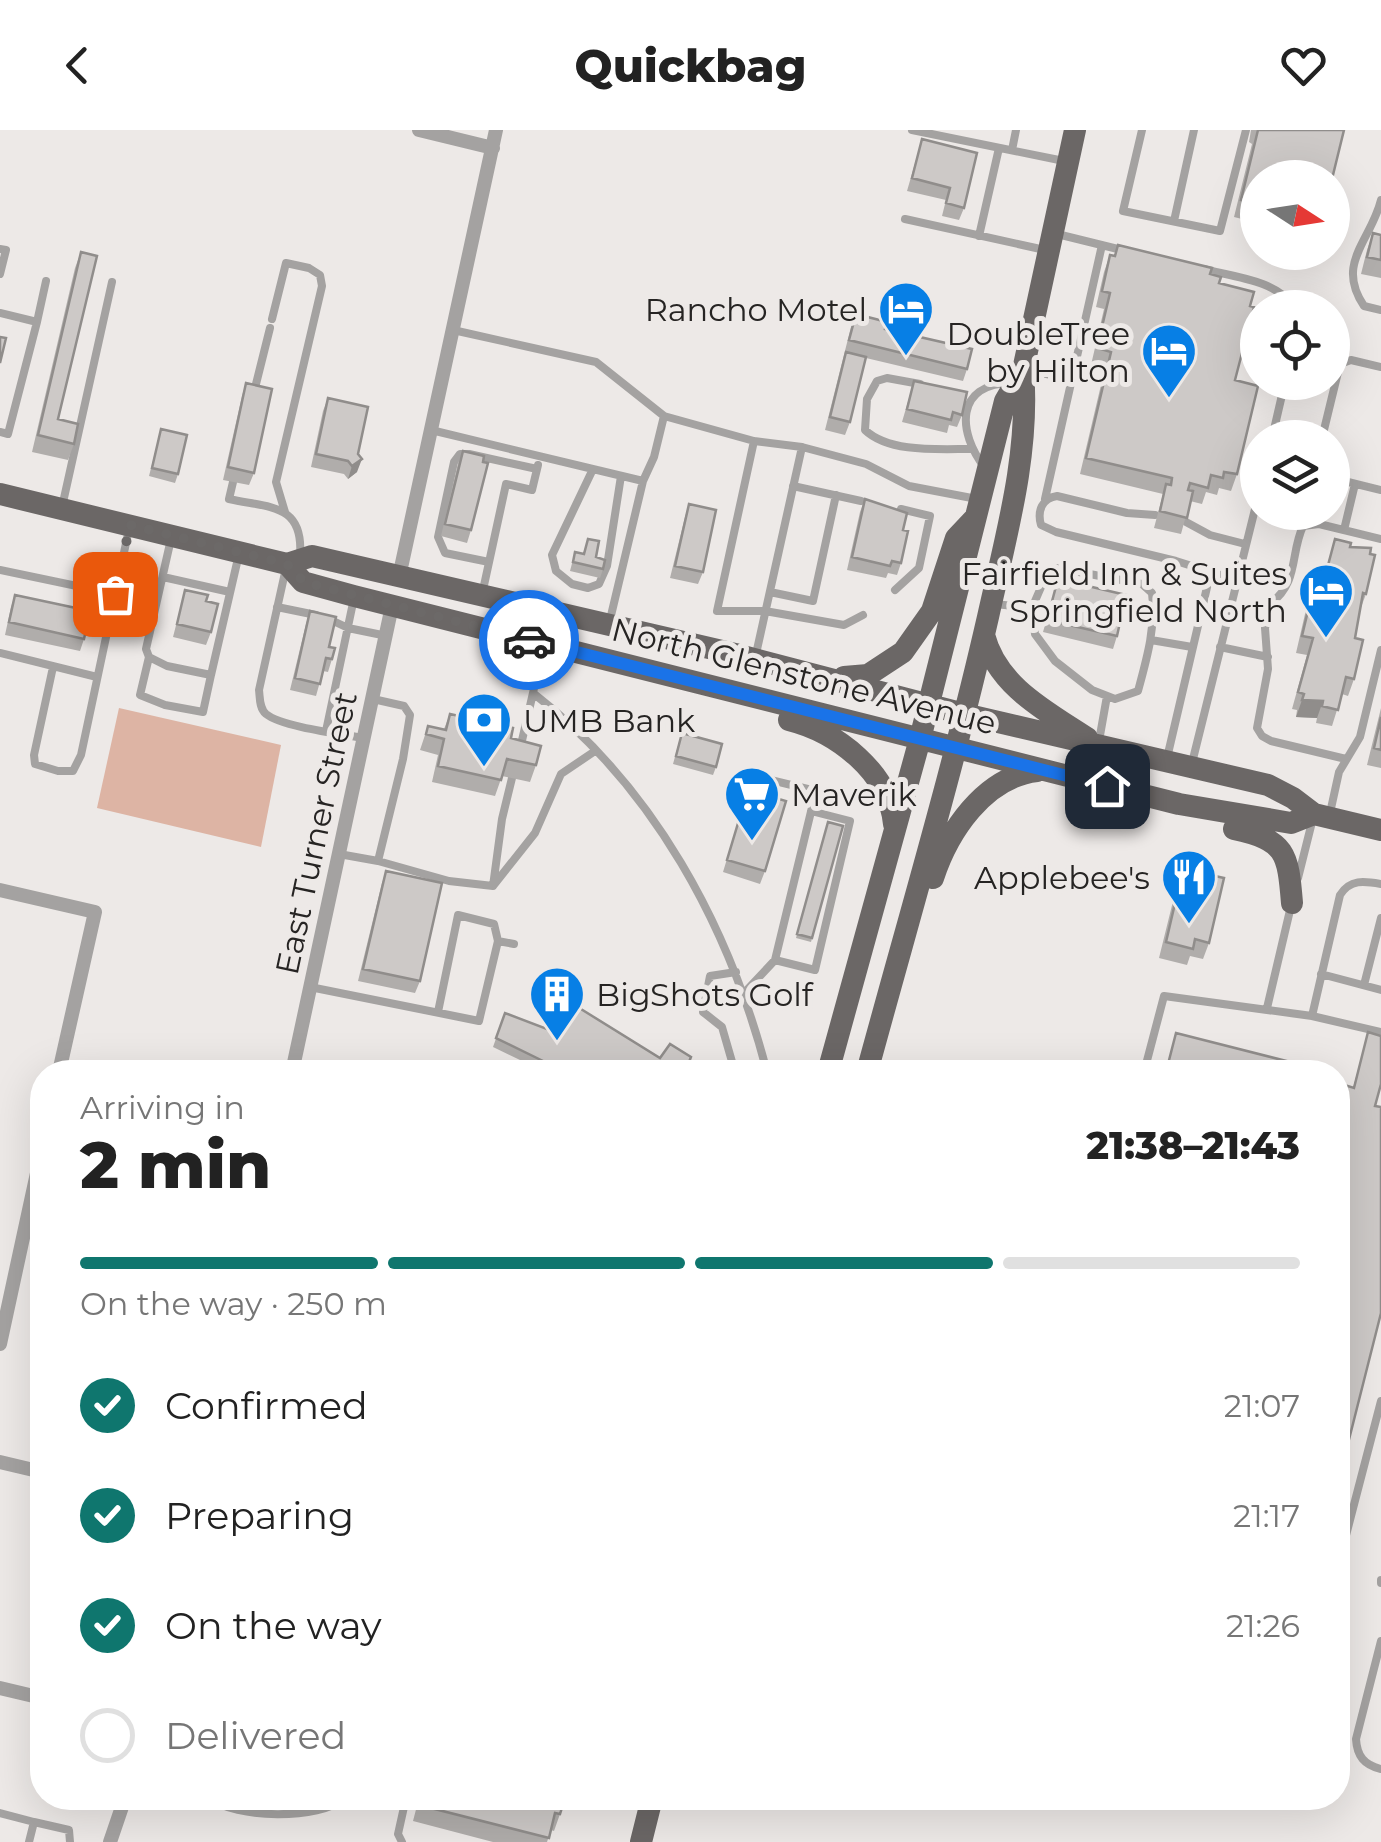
<!DOCTYPE html>
<html lang="en">
<head>
<meta charset="utf-8">
<style>
	:root { --surface:#fff; --page:#f2f2f2; --text:#222; --muted:#767676; --line:#e0e0e0; --accent:#0f766e }
	body { margin:0; font-family:Montserrat,sans-serif; background:var(--page); color:var(--text); height:100vh; display:flex; flex-direction:column; font-size:38px; white-space:nowrap }
	* { box-sizing:border-box; margin:0 }
	p { font-size:32px; color:var(--muted) }
	.icon { flex:none; width:55px; height:55px; fill:none; stroke:currentColor; stroke-width:2; stroke-linecap:round; stroke-linejoin:round }
	.map { position:relative; flex:1; overflow:hidden }
	.side { position:absolute; left:30px; top:930px; width:1320px; height:750px; display:flex; flex-direction:column; background:var(--surface); border-radius:40px; box-shadow:0 10px 40px #0002 }
	.side>* { flex:none }
	.needle { width:65px; rotate:102deg }
	.tools { position:absolute; left:1240px; top:30px; display:grid; gap:20px }
	.tools a { display:grid; place-items:center; width:110px; height:110px; border-radius:50%; background:var(--surface); box-shadow:0 10px 40px #0002; font-size:50px }
	.pin { position:absolute; display:grid; place-items:center; width:85px; height:85px; color:#fff; margin:-42px; border-radius:20px; box-shadow:0 5px 15px #0006 }
	.courier { position:absolute; display:grid; place-items:center; width:100px; height:100px; margin:-50px; border:8px solid #1a73e8; border-radius:50%; background:#fff; color:#222; box-shadow:0 2px 12px #0007 }
	.overview em { font-style:normal; font-weight:800 }
	.overview div { display:flex; flex-direction:column-reverse }
	.overview { display:flex; align-items:center; justify-content:space-between; height:170px; padding:0 50px }
	h1 { font-size:65px; font-weight:800; line-height:75px }
	.bar { display:grid; grid-template-columns:repeat(4,1fr); gap:15px 10px; align-content:center; height:120px; padding:0 50px }
	.bar i { height:12px; border-radius:8px; background:var(--line) }
	.bar .active { background:var(--accent) }
	.bar p { grid-column:span 4 }
	ol { padding:0 50px; list-style:none }
	li { display:flex; align-items:center; gap:30px; height:110px }
	li p { margin-inline-start:auto }
	li .icon { padding:10px; border-radius:50%; background:var(--accent); color:#fff; stroke-width:4 }
	li:last-child { color:var(--muted) }
	li i { width:55px; height:55px; border:5px solid var(--line); border-radius:50% }
	header { display:flex; justify-content:space-between; align-items:center; height:130px; padding:0 50px; background:var(--surface); font-size:45px; font-weight:800 }
	.map>svg:first-child { display:block }
</style>
</head>
<body>
<header><svg class="icon" aria-label="back" viewBox="0 0 24 24"><path d="M15 5l-7 7 7 7"/></svg>Quickbag<svg class="icon" aria-label="heart" viewBox="0 0 24 24"><path d="M12 20l-8-8c-3-5 5-10 8-4 3-6 11-1 8 4z"/></svg></header>
<div class="map">
<svg width="1381" height="1712" viewBox="0 0 1381 1712">
	<rect width="100%" height="100%" fill="#ede9e7"/>
	<!-- green -->
	<path fill="#ddb4a4" d="M119 578 281 615 261 717 97 678Z"/>
	<g fill="none" stroke-linecap="round" stroke-linejoin="round">
		<!-- service -->
		<path stroke="#a4a2a1" stroke-width="8" d="M912 0 1064 31
			M1142 0 1123 81 1220 101 1246 0
			M1012 20 1016 0
			M1381 70C1371 111 1335 133 1364 176L1381 180
			M905 89 1045 120
			M1174 91 1194 0
			M1057 104 1126 121
			M979 106 999 18
			M0 119 6 120 0 144
			M1203 139C1235 147 1276 150 1296 178
			M0 183 37 192 8 304 0 302
			M272 189 286 133 309 138 320 145 322 156 276 352 285 382
			M37 192 46 151
			M453 200 596 232 664 286 754 311 802 317 866 334 909 356 977 369
			M1027 240 1071 249
			M920 254 887 248 877 251 867 269 865 300C889 323 939 319 971 319
			M254 262 270 198
			M431 300 643 351 609 494
			M1272 308 1285 252
			M1322 308 1340 234 1351 230 1381 237
			M754 311 717 481H765L844 495 863 485
			M985 338C957 302 955 254 1011 253
			M593 339 552 425 556 441 572 454 588 458 599 454 607 436 621 346
			M1332 348 1381 360
			M643 351 654 327 664 286
			M233 352 229 369C269 378 304 373 300 426
			M793 356 861 371
			M1045 369 1102 115
			M62 377 112 152
			M1155 385 1127 383 1057 366C1042 368 1037 381 1041 395L1056 402 1176 431 1227 447
			M1186 392 1210 405 1245 414
			M1344 400 1355 354
			M171 409 146 519 149 527 167 536 211 545 239 424
			M489 432 445 423 438 407 454 332 460 324H469L537 339
			M286 438 259 560C260 567 259 578 266 584 282 597 341 604 363 608
			M0 440 115 464
			M163 447 230 462
			M483 460 506 354 532 360 538 335
			M895 460 919 438 930 386 901 379
			M770 462 813 471 836 365
			M995 474 1032 478 1035 504 1055 531 1092 560 1115 569 1138 561C1147 528 1156 497 1152 463L1142 454 1058 438 1048 441 1032 478
			M277 477 316 485
			M329 489 348 498 387 506
			M1151 510 1192 517
			M1220 517 1268 527
			M542 518 533 563C654 657 729 796 767 942
			M0 523 97 547
			M756 524 802 317
			M149 527 140 565 165 575 203 582 211 545
			M53 537 34 625 35 634 58 641H73L81 625 129 399
			M326 601 354 468
			M1099 611 1107 566
			M520 619 533 563
			M1167 628 1208 453 1221 446
			M1346 629 1271 611 1262 606 1257 598 1268 539 1265 498 1271 473C1299 452 1290 424 1303 396L1319 394 1381 409
			M1192 633 1258 367
			M1330 683 1339 642 1360 607 1381 520
			M339 724 378 731 403 629 410 585 404 576 373 569
			M378 731 449 751 493 756 535 703 561 644 595 621
			M1298 748 1313 688
			M493 756 502 689 512 648
			M498 811 514 814
			M775 830 815 840 850 691 811 681
			M1321 844 1381 860
			M1364 855 1381 788
			M310 857 479 891 498 811 494 794 458 785 438 882
			M745 862 775 830 816 661 754 646
			M1267 878 1291 776
			M1312 886 1340 765C1350 749 1364 751 1381 754
			M735 942 722 897 703 882 710 846 736 842
			M1144 942 1164 866 1312 886 1381 902
			M1338 1436 1381 1271
			M1381 1450V1453
			M1381 1511 1356 1609C1357 1626 1364 1635 1381 1639
			M210 1668C234 1689 321 1690 344 1668
			M0 1683 34 1692 29 1712
			M34 1692 69 1700 70 1712
			M402 1712 398 1704 406 1668"/>
		<!-- minor -->
		<path stroke="#a4a2a1" stroke-width="14" d="M419 0 493 18
			M399 447 496 0
			M0 760 95 782 59 942
			M292 942 392 476
			M0 1214 42 1020
			M0 1332 42 1342
			M0 1558 42 1568
			M110 1712 125 1668"/>
		<!-- primary -->
		<path stroke="#6b6766" stroke-width="22" d="M0 364 287 434 312 426 735 524 964 584 1268 655 1293 668 1314 684 1381 700
			M287 434 303 452 354 466 1179 674 1291 693 1314 684
			M984 505C997 556 1046 581 1087 608
			M844 547 868 545 903 522 932 481 956 408 973 390
			M789 590C837 602 889 642 894 694
			M1234 699C1286 710 1288 723 1292 773
			M933 748C948 702 984 647 1037 641
			M828 942 920 609 1005 271 1023 240
			M867 942C908 791 953 640 988 487 1006 406 1030 323 1023 240L1075 0
			M641 1712 652 1668"/>
	</g>
	<!-- wall -->
	<path fill="#b0adab" d="M1251 0H1344L1258 48V93L1234 87 1252 14 1249 12Z
		M922 9 964 78 959 90 942 86 946 70 907 61Z
		M1373 103 1381 105V148L1361 144 1367 120Z
		M1118 115 1210 144 1219 153 1235 250 1237 344 1231 361 1219 358 1217 365 1206 362 1202 374 1190 371 1181 404 1154 398 1163 364 1080 344 1105 238 1091 235 1104 179 1096 177 1104 142 1110 125 1114 126Z
		M81 122 58 289 74 314 68 330 32 322 75 138Z
		M1290 122H1314L1309 134 1288 129Z
		M856 184 967 239 963 251 866 228 850 292 845 305 825 300 851 197Z
		M914 251 962 285 957 297 949 295 947 303 902 292Z
		M246 253 254 343 249 355 223 350 242 266Z
		M328 268 358 324 357 342 348 349 344 344 311 337 323 281Z
		M161 299 178 344 175 353 149 346Z
		M463 321 483 332 471 400 467 413 441 406 458 333Z
		M865 369 903 400 901 433 897 445 888 443 886 448 847 440 860 382Z
		M689 374 703 442 698 454 670 448 685 387Z
		M588 409 596 427 603 439 600 448 570 441 575 422 583 424Z
		M1335 409 1350 417 1366 464 1360 480 1355 508 1354 549 1348 566 1342 564 1332 596 1316 593 1317 588 1296 587 1297 580 1292 579 1307 525 1296 523 1305 484 1311 468 1317 469Z
		M1058 449 1117 506 1113 519 1043 502Z
		M185 460 211 502 206 515 173 507Z
		M15 465 84 509 80 521 5 505 11 477Z
		M310 481 329 517 332 529 328 542 323 541 316 566 290 560 306 494Z
		M1381 578V638L1367 635Z
		M450 584 511 608 536 635 530 652 502 646 495 666 432 652 438 625 420 620 428 596 444 599Z
		M679 612 716 637 713 645 673 634Z
		M748 660 765 741 760 754 723 742Z
		M828 692 843 696 811 812 796 808Z
		M1183 739 1209 813 1203 829 1190 826 1187 835 1159 828 1177 755Z
		M386 741 420 851 415 863 358 851 382 753Z
		M505 883 552 901 660 928 685 942H545L493 917Z
		M1368 902 1375 976 1353 958Z
		M419 1668H560V1684L554 1701 551 1700 547 1712H493L413 1691Z"/>
	<!-- shaded-wall -->
	<path fill="#908d8b" d="M362 329 357 342 348 349 352 336Z
		M1302 570 1323 571 1317 588 1296 587Z"/>
	<!-- building -->
	<path fill="#cdc9c7" stroke="#908d8b" stroke-width="2.5" d="M1258 0H1344L1332 49 1258 48V74L1241 70Z
		M922 9 977 23 964 78 946 73 950 58 912 48Z
		M1373 103 1381 105V130L1367 127Z
		M1118 115 1212 138 1210 144 1221 147 1219 153 1254 162 1250 176 1254 177 1235 250 1258 256 1237 344 1224 342 1223 348 1211 345 1208 358 1190 353 1188 360 1193 361 1187 388 1160 381 1166 354 1171 355 1172 348 1086 328 1111 222 1097 218 1110 163 1102 161 1110 125 1115 126Z
		M81 122 97 126 58 289 78 294 74 314 38 305Z
		M856 184 887 192 885 199 972 219 967 239 849 210Z
		M0 207 6 208 0 233Z
		M846 222 866 227 850 292 830 287Z
		M914 251 967 262 962 285 953 282 951 290 907 279Z
		M246 253 272 259 254 343 228 337Z
		M328 268 368 277 358 324 362 329 352 336 348 331 316 324Z
		M161 299 187 305 178 344 152 338Z
		M463 321 484 326 483 332 488 333 471 400 445 394Z
		M865 369 907 383 903 400 908 401 901 433 892 431 890 436 852 427Z
		M689 374 716 380 703 442 675 436Z
		M588 409 599 411 596 427 605 430 603 439 573 432 575 422 584 424Z
		M1335 409 1351 413 1350 417 1371 418 1370 424 1375 425 1366 464 1363 463 1355 508 1363 510 1354 549 1346 547 1338 580 1322 576 1323 571 1302 570 1304 564 1298 562 1313 508 1302 506 1311 468 1322 470 1325 454H1323Z
		M1058 449 1126 465 1117 506 1047 490Z
		M185 460 208 465 206 471 218 474 211 502 177 494Z
		M15 465 90 481 84 509 9 492Z
		M310 481 336 487 329 517 335 518 332 529 326 528 320 554 295 548Z
		M450 584 513 598 511 608 541 616 536 635 507 629 501 650 438 636 444 609 426 604 428 596 446 600Z
		M1381 587V620L1374 618Z
		M682 603 722 614 716 637 676 626Z
		M748 660 786 671 765 741 727 730Z
		M828 692 843 696 812 808 797 804Z
		M1183 739 1224 748 1209 813 1195 809 1193 819 1166 812Z
		M386 741 442 753 420 851 363 839Z
		M568 871 660 928 670 914 691 927 685 942H561L543 931 496 908 505 883 552 901Z
		M1368 902 1381 906V954L1375 976 1381 977V1183L1338 1353V953L1354 958Z
		M1176 903 1302 935 1300 942H1166Z
		M421 1668H560L559 1670 564 1671 560 1684 555 1683 549 1708 419 1675Z"/>
	<g fill="none" stroke-linecap="round" stroke-linejoin="round">
		<!-- done -->
		<path stroke="#6c6968" stroke-width="10" stroke-dasharray="0 18" d="M115 464 130 395 287 434 304 452 529 510"/>
		<!-- route -->
		<path stroke="#1a73e8" stroke-width="12" d="M529 510 1107 656"/>
	</g>
	<!-- icons -->
	<defs>
		<g id="hotel-pin" transform="scale(2.875)"><path d="M0 17L-7.5 6A9.5 9.5 0 1 1 7.5 6Z" fill="#077fe5" stroke="#ede9e7"/><path d="M-6-4.5h1.5V1H6V5H4.5V3h-9V5H-6ZM-4 0a1.8 1.8 0 1 1 3.6 0ZM.5 0V-2.5h3Q6-2.5 6 0Z" fill="#fff"/></g>
		<g id="bank-pin" transform="scale(2.875)"><path d="M0 17L-7.5 6A9.5 9.5 0 1 1 7.5 6Z" fill="#077fe5" stroke="#ede9e7"/><path d="M-6-4H6V4H-6ZM0-2.3a2.3 2.3 0 1 0 0 4.6a2.3 2.3 0 1 0 0-4.6Z" fill="#fff"/></g>
		<g id="supermarket-pin" transform="scale(2.875)"><path d="M0 17L-7.5 6A9.5 9.5 0 1 1 7.5 6Z" fill="#077fe5" stroke="#ede9e7"/><path d="M-6-5.5h2.5l.6 2H6L4.5 2H-2.5L-4.4-4H-6ZM-1.5 3.2a1.3 1.3 0 1 0 .1 0ZM3 3.2a1.3 1.3 0 1 0 .1 0Z" fill="#fff"/></g>
		<g id="restaurant-pin" transform="scale(2.875)"><path d="M0 17L-7.5 6A9.5 9.5 0 1 1 7.5 6Z" fill="#077fe5" stroke="#ede9e7"/><path d="M-5-6h1v4h1v-4h1v4h1v-4h1v5L-1.5 .5V6h-2V.5L-5-1ZM5-6V6H3V1.5H1.5Q1.5-4 5-6Z" fill="#fff"/></g>
		<g id="building-pin" transform="scale(2.875)"><path d="M0 17L-7.5 6A9.5 9.5 0 1 1 7.5 6Z" fill="#077fe5" stroke="#ede9e7"/><path d="M-4-6H4V6H1V3H-1V6H-4ZM-2.5-4.3h1.7v1.8h-1.7ZM.8-4.3h1.7v1.8H.8ZM-2.5-1h1.7V.8h-1.7ZM.8-1h1.7V.8H.8Z" fill="#fff"/></g>
	</defs>
	<g fill-rule="evenodd">
		<use href="#hotel-pin" x="906" y="179"/>
		<use href="#hotel-pin" x="1169" y="221"/>
		<use href="#hotel-pin" x="1326" y="461"/>
		<use href="#bank-pin" x="484" y="590"/>
		<use href="#supermarket-pin" x="752" y="664"/>
		<use href="#restaurant-pin" x="1189" y="747"/>
		<use href="#building-pin" x="557" y="864"/>
	</g>
	<g text-anchor="middle" dominant-baseline="central" stroke-width="10" stroke-linejoin="round" paint-order="stroke">
		<!-- poi labels -->
		<g font-size="32" fill="#262423" stroke="#ede9e7" text-anchor="end">
			<text x="867" y="179">Rancho Motel</text>
			<text x="1130" y="203">DoubleTree<tspan x="1130" dy="37">by Hilton</tspan></text>
			<text x="1287" y="443">Fairfield Inn &amp; Suites<tspan x="1287" dy="37">Springfield North</tspan></text>
			<text x="523" y="590" text-anchor="start">UMB Bank</text>
			<text x="791" y="664" text-anchor="start">Maverik</text>
			<text x="1150" y="747">Applebee's</text>
			<text x="596" y="864" text-anchor="start">BigShots Golf</text>
		</g>
		<!-- street labels -->
		<g font-size="32" fill="#262423" stroke="#ede9e7">
			<text transform="translate(804 546) rotate(14)">North Glenstone Avenue</text>
			<text transform="translate(316 703) rotate(-78)">East Turner Street</text>
		</g>
	</g>
</svg>
<div class="tools">
<a><svg class="needle" viewBox="-14 -14 28 28"><path d="M0-13l5 13h-10z" fill="#e53935"/><path d="M0 13l5-13h-10z" fill="#767676"/></svg></a>
<a><svg class="icon" aria-label="locate" viewBox="0 0 24 24"><circle cx="12" cy="12" r="6"/><path d="M12 2v4M12 18v4M2 12h4M18 12h4"/></svg></a>
<a><svg class="icon" aria-label="layers" viewBox="0 0 24 24"><path d="M12 4l9 5-9 5-9-5zM3 14l9 5 9-5"/></svg></a>
</div>
<div class="pin" style="left:115px;top:464px;background:#ea580c"><svg class="icon" aria-label="bag" viewBox="0 0 24 24"><path d="M5 8h14l-1 12H6zM9 8a3 3 0 0 1 6 0"/></svg></div>
<div class="pin" style="left:1107px;top:656px;background:#1f2937"><svg class="icon" aria-label="home" viewBox="0 0 24 24"><path d="M3 11l9-7 9 7M6 9v11h12V9"/></svg></div>
<div class="courier" style="left:529px;top:510px"><svg class="icon" aria-label="car" viewBox="0 0 24 24"><path d="M5 17H2v-5l4-1 3-4h7l3 4 3 1v5h-3M9 17h6M6 11h13"/><circle cx="7" cy="17" r="2"/><circle cx="17" cy="17" r="2"/></svg></div>
<section class="side">
<div class="overview"><div><h1>2 min</h1><p>Arriving in</p></div><em>21:38–21:43</em></div>
<div class="bar"><i class="active"></i><i class="active"></i><i class="active"></i><i></i><p>On the way · 250 m</p></div>
<ol>
<li><svg class="icon" aria-label="check" viewBox="0 0 24 24"><path d="M5 12l5 5 9-10"/></svg>Confirmed<p>21:07</p></li>
<li><svg class="icon" aria-label="check" viewBox="0 0 24 24"><path d="M5 12l5 5 9-10"/></svg>Preparing<p>21:17</p></li>
<li><svg class="icon" aria-label="check" viewBox="0 0 24 24"><path d="M5 12l5 5 9-10"/></svg>On the way<p>21:26</p></li>
<li><i></i>Delivered</li>
</ol>
</section>
</div>
</body>
</html>
